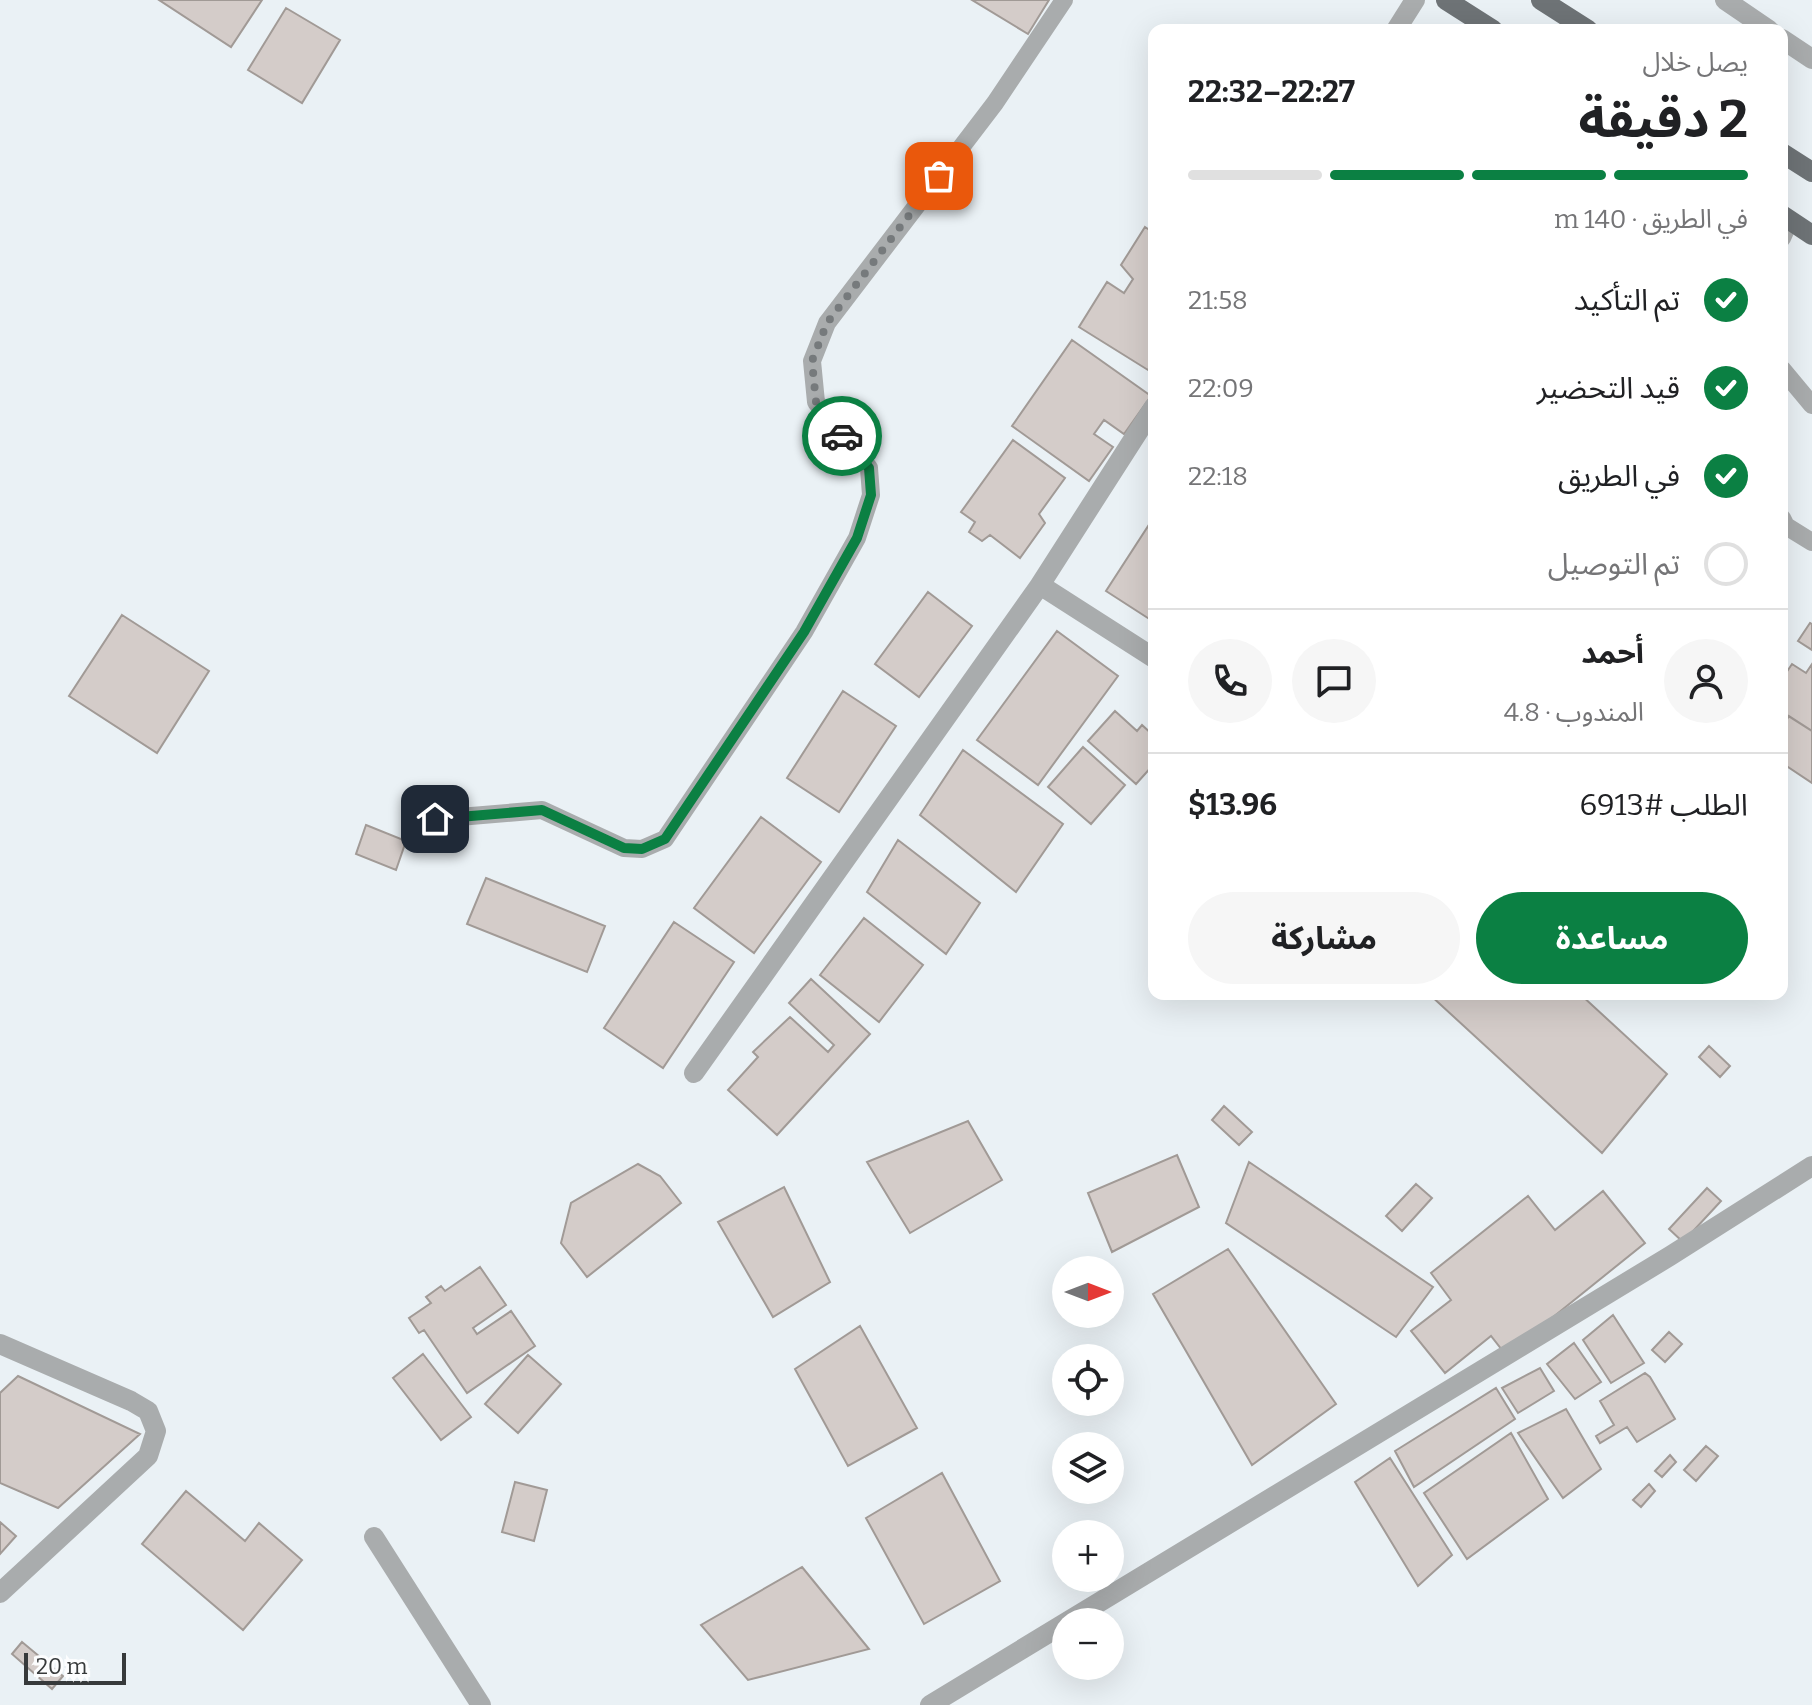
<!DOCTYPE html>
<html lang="ar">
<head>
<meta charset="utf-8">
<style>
	:root { --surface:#fff; --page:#f6f6f6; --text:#202124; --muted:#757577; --line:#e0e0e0; --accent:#0b8043 }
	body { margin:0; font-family:Bitter,"Noto Sans Arabic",serif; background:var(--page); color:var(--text); direction:rtl; height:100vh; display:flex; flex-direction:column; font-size:30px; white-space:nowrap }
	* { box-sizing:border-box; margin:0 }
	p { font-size:26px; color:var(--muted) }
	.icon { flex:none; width:44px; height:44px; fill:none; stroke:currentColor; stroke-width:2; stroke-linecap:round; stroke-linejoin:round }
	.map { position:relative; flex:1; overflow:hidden; direction:ltr }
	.sheet { position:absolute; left:1148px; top:24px; width:640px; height:976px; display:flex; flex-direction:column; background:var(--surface); border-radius:16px; box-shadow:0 8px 32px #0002; direction:rtl }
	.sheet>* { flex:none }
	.needle { width:52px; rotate:90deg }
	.fabs { position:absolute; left:1052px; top:1256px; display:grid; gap:16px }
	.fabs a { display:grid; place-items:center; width:72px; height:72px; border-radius:50%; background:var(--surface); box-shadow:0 8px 32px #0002; font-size:40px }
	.scale { position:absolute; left:24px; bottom:20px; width:102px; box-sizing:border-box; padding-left:8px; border:4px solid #373a3b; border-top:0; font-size:22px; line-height:28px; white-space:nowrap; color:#373a3b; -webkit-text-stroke:6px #fcfdfe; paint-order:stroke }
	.pin { position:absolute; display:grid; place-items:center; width:68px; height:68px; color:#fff; margin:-34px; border-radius:16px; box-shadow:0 4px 12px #0006 }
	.courier { position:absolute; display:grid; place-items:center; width:80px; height:80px; margin:-40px; border:6px solid #0b8043; border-radius:50%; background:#fff; color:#222; box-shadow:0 2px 10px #0007 }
	.head em { font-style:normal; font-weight:700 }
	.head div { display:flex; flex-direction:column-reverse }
	.head { display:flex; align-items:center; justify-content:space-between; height:136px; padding:0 40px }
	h1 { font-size:52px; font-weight:700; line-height:60px }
	.bar { display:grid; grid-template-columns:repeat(4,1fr); gap:12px 8px; align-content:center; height:96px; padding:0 40px }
	.bar i { height:10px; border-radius:6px; background:var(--line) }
	.bar .on { background:var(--accent) }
	.bar p { grid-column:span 4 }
	.line { display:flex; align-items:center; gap:20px; padding:0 40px; border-top:2px solid var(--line) }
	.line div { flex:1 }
	.round { display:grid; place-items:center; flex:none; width:84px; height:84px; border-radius:42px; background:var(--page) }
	ol { padding:0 40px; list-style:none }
	li { display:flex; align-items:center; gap:24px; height:88px }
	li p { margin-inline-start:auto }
	li .icon { padding:8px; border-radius:50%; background:var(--accent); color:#fff; stroke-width:4 }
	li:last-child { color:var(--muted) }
	li i { width:44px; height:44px; border:4px solid var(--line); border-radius:50% }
	.primary-button { display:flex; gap:16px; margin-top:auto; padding:16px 40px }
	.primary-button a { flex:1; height:92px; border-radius:48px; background:var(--accent); color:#fff; font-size:32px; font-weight:700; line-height:92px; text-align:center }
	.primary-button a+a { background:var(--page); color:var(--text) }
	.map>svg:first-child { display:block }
</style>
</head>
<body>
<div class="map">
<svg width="1812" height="1705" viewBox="0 0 1812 1705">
	<rect width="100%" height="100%" fill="#eaf1f5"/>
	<!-- building -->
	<path fill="#d4ccc9" stroke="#a19a96" stroke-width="2" d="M159 0H262L231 47Z
		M972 0H1049L1028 34Z
		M286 8 340 40 302 103 248 70Z
		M1145 227 1154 233V361L1148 370 1079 327 1107 282 1124 293 1133 279 1121 265Z
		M1072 340 1151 396 1124 434 1104 420 1094 434 1113 447 1089 481 1012 426Z
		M1013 440 1065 478 1039 514 1045 523 1020 558 990 535 982 541 969 532 975 522 961 512Z
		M1154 517V622L1106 591Z
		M928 592 972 626 919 697 875 664Z
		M122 615 209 671 157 753 69 696Z
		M1810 623 1812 624V650L1798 641Z
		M1057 631 1118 676 1038 785 977 740Z
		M1792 664 1806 673 1812 664V731L1782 712V679Z
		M843 691 896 726 839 812 787 778Z
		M1115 711 1137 731 1142 725 1154 736V764L1136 784 1088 741Z
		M1789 716 1812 731V783L1782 763V727Z
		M1083 747 1125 785 1091 824 1048 787Z
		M963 750 1063 824 1016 892 920 815Z
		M761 817 821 862 754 953 694 908Z
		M366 825 406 841 396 870 356 854Z
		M898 840 980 903 946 954 867 892Z
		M486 878 605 926 587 972 467 924Z
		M864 918 923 965 879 1022 820 975Z
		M674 922 734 962 663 1068 604 1028Z
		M811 979 870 1034 777 1135 728 1090 758 1057 753 1052 790 1017 828 1052 834 1045 789 1003Z
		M1429 994H1580L1667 1074 1602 1153Z
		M1709 1046 1730 1066 1720 1077 1699 1057Z
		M1224 1106 1252 1132 1239 1145 1212 1120Z
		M968 1121 1002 1180 910 1233 867 1162Z
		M1177 1155 1199 1207 1112 1252 1088 1193Z
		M1249 1162 1433 1287 1396 1337 1226 1223Z
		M638 1164 660 1176 681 1203 587 1277 561 1243 571 1203Z
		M1416 1184 1432 1198 1402 1231 1386 1216Z
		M784 1187 830 1282 773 1317 718 1222Z
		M1707 1188 1721 1201 1683 1242 1669 1229Z
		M1603 1191 1645 1243 1506 1355 1491 1336 1445 1373 1411 1331 1451 1300 1431 1273 1528 1196 1555 1230Z
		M1228 1249 1336 1404 1252 1465 1153 1294Z
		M480 1267 506 1305 473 1328 477 1334 511 1311 535 1346 467 1393 424 1330 419 1333 409 1318 431 1303 426 1297 441 1286 445 1291Z
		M1613 1315 1644 1363 1611 1383 1583 1340Z
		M860 1326 917 1428 848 1466 795 1369Z
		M1669 1332 1682 1344 1665 1362 1652 1350Z
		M1574 1343 1601 1382 1575 1399 1547 1364Z
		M423 1354 471 1417 441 1440 393 1378Z
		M528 1355 561 1384 518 1433 485 1404Z
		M1540 1368 1554 1391 1518 1413 1502 1388Z
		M1645 1373 1650 1377 1675 1419 1637 1442 1627 1427 1600 1443 1596 1436 1614 1425 1600 1401Z
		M18 1376 140 1434 58 1508 0 1483V1393Z
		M1496 1388 1515 1419 1414 1487 1395 1451Z
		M1566 1409 1601 1469 1563 1498 1518 1433Z
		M1511 1433 1548 1499 1467 1559 1424 1493Z
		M1706 1446 1718 1456 1696 1481 1684 1470Z
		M1670 1455 1676 1462 1662 1477 1655 1471Z
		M1390 1458 1452 1555 1418 1586 1355 1482Z
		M942 1473 1000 1581 924 1624 866 1518Z
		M515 1482 547 1490 534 1541 502 1532Z
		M1649 1484 1655 1491 1641 1507 1633 1500Z
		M186 1491 245 1541 259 1523 302 1560 243 1630 142 1544Z
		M0 1522 16 1536 0 1554Z
		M802 1567 869 1649 748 1680 701 1625Z
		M22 1642 63 1676 52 1689 12 1654Z"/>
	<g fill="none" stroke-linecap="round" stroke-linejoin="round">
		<!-- service -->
		<path stroke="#a9acad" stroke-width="18" d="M1782 238 1790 220
			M1782 369 1812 405
			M1782 518 1786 526 1812 542
			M435 819 542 810 624 848 642 849 665 839 804 632 857 538 871 495 869 468 816 402 812 361 827 323 995 103 1064 0"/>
		<!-- minor -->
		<path stroke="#a9acad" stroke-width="20" d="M1725 0 1769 30
			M1396 30 1415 0
			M1782 39 1812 59
			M1040 585 1154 658
			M694 1073 1040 585 1154 407
			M0 1344 131 1401 148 1411 156 1431 148 1456 0 1593
			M374 1537 481 1705
			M930 1705 1670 1256 1812 1166"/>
		<!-- primary -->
		<path stroke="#6e7376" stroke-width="20" d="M1446 0 1493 30
			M1541 0 1588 30
			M1782 153 1812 172
			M1782 215 1812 235"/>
	</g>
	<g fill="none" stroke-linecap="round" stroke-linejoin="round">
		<!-- done -->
		<path stroke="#767a7c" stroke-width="8" stroke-dasharray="0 14.4" d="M842 436 816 402 812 361 827 323 939 176"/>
		<!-- route -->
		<path stroke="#0b8043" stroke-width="10" d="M435 819 542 810 624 848 642 849 665 839 804 632 857 538 871 495 869 468 842 436"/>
	</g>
</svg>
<div class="fabs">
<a><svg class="needle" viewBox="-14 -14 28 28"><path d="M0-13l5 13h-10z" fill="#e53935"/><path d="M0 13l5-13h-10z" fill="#757577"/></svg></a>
<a><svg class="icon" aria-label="locate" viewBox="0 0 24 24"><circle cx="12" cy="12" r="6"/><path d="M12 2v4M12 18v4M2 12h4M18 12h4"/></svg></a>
<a><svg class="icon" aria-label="layers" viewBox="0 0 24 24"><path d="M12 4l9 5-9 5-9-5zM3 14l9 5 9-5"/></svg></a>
<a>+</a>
<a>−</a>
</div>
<div class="scale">20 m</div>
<div class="pin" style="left:939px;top:176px;background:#ea580c"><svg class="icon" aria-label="bag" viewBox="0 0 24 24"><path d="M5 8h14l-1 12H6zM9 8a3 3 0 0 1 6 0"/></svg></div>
<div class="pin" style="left:435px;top:819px;background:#1f2937"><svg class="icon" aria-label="home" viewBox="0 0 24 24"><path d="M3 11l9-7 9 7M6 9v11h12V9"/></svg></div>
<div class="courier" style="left:842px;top:436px"><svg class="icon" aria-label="car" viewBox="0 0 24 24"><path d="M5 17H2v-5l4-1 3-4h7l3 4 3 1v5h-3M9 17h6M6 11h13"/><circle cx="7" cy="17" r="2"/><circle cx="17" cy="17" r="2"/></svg></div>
<section class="sheet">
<div class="head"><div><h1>2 دقيقة</h1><p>يصل خلال</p></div><em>22:27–22:32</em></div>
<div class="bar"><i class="on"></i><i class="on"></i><i class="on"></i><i></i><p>في الطريق · 140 m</p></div>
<ol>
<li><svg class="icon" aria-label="check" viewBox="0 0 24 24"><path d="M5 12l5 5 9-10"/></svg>تم التأكيد<p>21:58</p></li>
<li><svg class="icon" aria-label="check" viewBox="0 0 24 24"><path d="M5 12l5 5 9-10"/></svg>قيد التحضير<p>22:09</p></li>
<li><svg class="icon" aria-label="check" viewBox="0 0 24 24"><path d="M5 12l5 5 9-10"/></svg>في الطريق<p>22:18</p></li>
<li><i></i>تم التوصيل</li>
</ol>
<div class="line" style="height:144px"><a class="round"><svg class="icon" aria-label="person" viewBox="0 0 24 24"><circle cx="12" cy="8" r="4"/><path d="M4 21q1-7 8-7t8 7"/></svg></a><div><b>أحمد</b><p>المندوب · 4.8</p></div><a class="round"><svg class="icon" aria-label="chat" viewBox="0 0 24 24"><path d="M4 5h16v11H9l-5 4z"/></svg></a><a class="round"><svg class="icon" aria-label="phone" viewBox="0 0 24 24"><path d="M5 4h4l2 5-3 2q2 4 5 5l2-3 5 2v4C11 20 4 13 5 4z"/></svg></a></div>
<div class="line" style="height:104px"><div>الطلب #6913</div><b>$13.96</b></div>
<div class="primary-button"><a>مساعدة</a><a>مشاركة</a></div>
</section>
</div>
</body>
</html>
